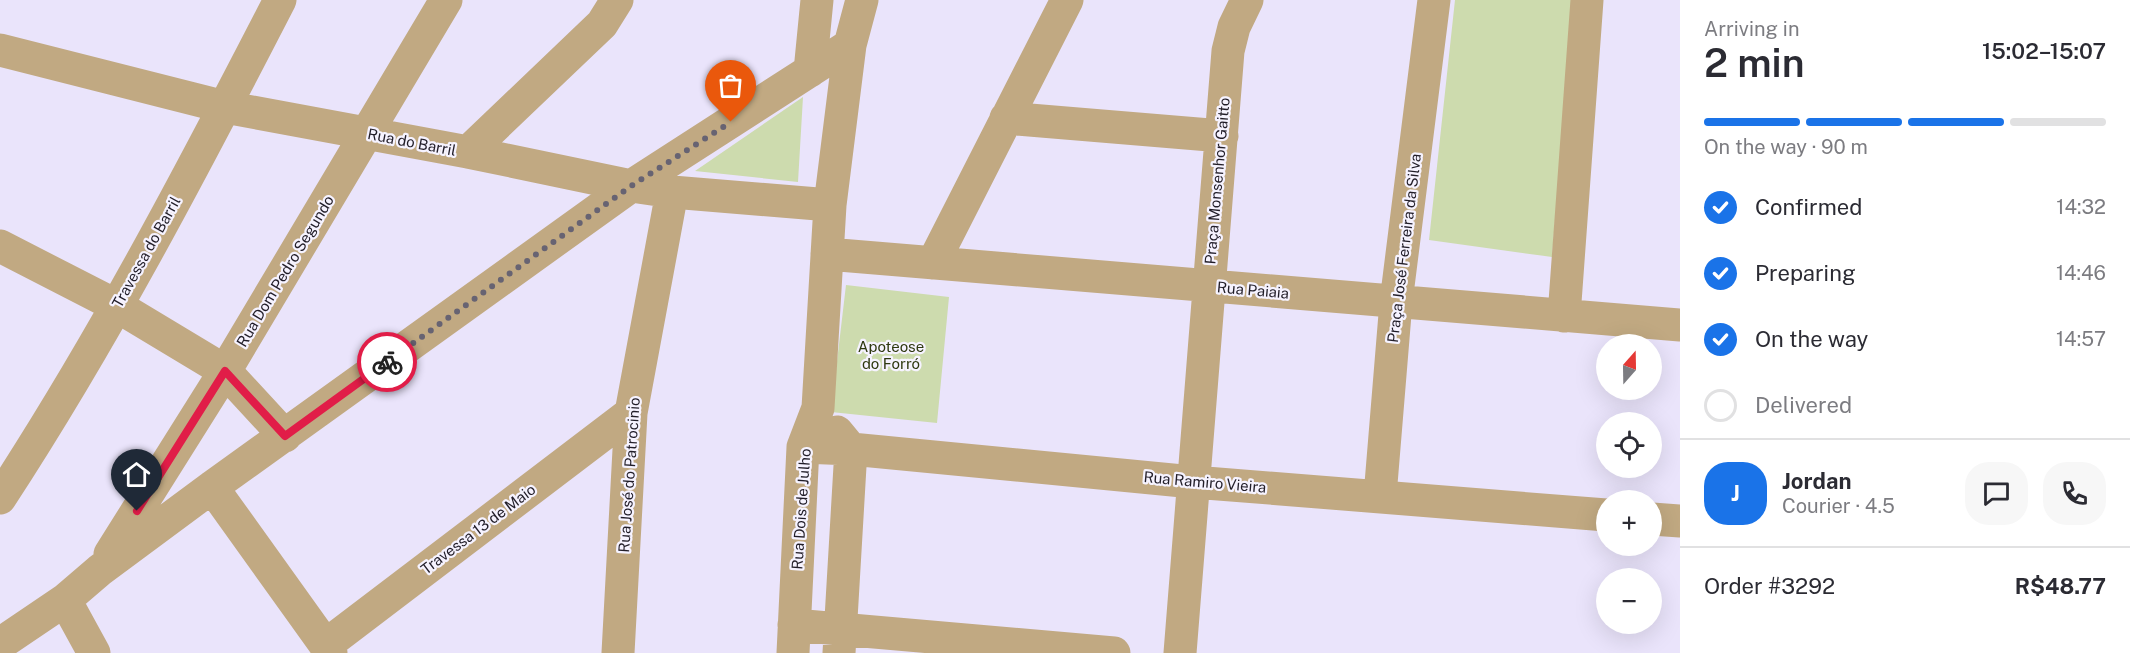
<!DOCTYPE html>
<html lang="en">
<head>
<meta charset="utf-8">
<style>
	:root { --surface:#fff; --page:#f7f7f7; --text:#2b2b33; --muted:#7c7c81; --line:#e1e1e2; --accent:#1a73e8 }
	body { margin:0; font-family:"Public Sans",sans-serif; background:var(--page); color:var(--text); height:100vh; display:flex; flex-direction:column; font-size:22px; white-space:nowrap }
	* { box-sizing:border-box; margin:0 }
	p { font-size:20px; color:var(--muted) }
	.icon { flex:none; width:33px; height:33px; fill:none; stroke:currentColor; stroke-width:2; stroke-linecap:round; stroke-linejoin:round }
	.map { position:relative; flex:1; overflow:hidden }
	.details { display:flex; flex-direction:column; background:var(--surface); width:450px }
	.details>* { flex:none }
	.needle { width:39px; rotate:20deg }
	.controls { position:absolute; left:1596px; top:334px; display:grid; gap:12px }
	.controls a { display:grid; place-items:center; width:66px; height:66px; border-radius:50%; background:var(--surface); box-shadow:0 6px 24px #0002; font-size:30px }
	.pin { position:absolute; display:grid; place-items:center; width:51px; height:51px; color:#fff; margin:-62px -26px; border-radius:50% 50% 50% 0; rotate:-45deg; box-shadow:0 0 6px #0007 }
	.pin .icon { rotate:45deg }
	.courier { position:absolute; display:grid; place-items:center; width:60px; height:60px; margin:-30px; border:4px solid #e11d48; border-radius:50%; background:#fff; color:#222; box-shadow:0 2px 8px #0007 }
	.overview em { font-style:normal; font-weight:600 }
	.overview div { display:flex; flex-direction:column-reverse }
	.overview { display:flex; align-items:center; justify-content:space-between; height:102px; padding:0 24px }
	h1 { font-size:39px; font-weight:600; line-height:45px }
	.bar { display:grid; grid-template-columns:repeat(4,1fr); gap:9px 6px; align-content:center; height:72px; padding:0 24px }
	.bar i { height:8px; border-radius:4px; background:var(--line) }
	.bar .selected { background:var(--accent) }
	.bar p { grid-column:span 4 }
	.line { display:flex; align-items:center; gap:15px; padding:0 24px; border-top:2px solid var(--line) }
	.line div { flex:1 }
	.round { display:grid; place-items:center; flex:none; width:63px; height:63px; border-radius:24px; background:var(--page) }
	ol { padding:0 24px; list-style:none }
	li { display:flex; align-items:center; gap:18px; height:66px }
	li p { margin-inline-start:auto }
	li .icon { padding:6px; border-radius:50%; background:var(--accent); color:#fff; stroke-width:4 }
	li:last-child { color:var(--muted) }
	li i { width:33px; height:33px; border:3px solid var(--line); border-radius:50% }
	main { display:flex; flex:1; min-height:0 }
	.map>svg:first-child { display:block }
</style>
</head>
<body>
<main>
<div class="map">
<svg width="1680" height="653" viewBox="0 0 1680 653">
	<rect width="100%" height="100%" fill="#eae4fb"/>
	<!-- green -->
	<path fill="#cddbae" d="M1455 0H1573L1552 257 1429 240Z
		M803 97 798 182 695 171Z
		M846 285 949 297 937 423 831 412Z"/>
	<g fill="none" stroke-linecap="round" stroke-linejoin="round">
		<!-- minor -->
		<path stroke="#c1a982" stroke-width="33" d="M0 50 225 107 468 152 631 186 672 192 830 205
			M810 71 817 0
			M1006 118 1222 136
			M468 152 602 24 617 0
			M0 246 117 306 225 371 285 436
			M827 254 1680 325
			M933 263 1067 0
			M1564 316 1587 0
			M837 432 851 449 839 653
			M803 447 851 449 1193 482 1606 515
			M212 487 331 653
			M1380 496 1396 302 1434 0
			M0 498C104 339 193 169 280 0
			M1652 519 1680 521
			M110 554 225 371 446 0
			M65 600 94 653
			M794 625 1114 653
			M0 644 65 600 100 570 212 487 631 186 850 45
			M326 645 631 413
			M618 653 631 413 672 192
			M793 653 803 447 818 408 830 205 850 45 862 0
			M1180 653 1228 51 1234 27 1247 0"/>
	</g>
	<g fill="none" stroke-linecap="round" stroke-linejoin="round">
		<!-- done -->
		<path stroke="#676372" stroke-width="6" stroke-dasharray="0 10.8" d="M387 362 631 186 731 122"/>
		<!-- route -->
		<path stroke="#e11d48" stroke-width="8" d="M137 511 225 371 285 436 387 362"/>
	</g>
	<g text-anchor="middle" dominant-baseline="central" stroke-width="4.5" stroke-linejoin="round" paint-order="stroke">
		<!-- street labels -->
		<g font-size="15" fill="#211d28" stroke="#f6f3ff">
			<text transform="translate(412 142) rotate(11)">Rua do Barril</text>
			<text transform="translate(1217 181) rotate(-85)">Praça Monsenhor Gaitto</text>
			<text transform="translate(1404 248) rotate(-83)">Praça José Ferreira da Silva</text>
			<text transform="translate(146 252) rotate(-61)">Travessa do Barril</text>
			<text transform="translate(285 271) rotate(-59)">Rua Dom Pedro Segundo</text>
			<text transform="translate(1253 290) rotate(5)">Rua Paiaia</text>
			<text transform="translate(629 475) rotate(-86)">Rua José do Patrocinio</text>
			<text transform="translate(1205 482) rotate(5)">Rua Ramiro Vieira</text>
			<text transform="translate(801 509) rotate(-86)">Rua Dois de Julho</text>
			<text transform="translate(478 529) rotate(-37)">Travessa 13 de Maio</text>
		</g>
		<!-- park labels -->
		<g font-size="15" fill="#2e380f" stroke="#f6f3ff">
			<text x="891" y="346">Apoteose<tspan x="891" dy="17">do Forró</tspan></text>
		</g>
	</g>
</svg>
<div class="controls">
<a><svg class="needle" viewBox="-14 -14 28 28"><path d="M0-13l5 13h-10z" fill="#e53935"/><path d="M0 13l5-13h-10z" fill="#7c7c81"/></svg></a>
<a><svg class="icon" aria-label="locate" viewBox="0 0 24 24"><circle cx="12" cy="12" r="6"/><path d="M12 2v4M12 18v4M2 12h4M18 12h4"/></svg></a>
<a>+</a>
<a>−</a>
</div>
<div class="pin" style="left:731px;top:122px;background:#ea580c"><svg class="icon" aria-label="bag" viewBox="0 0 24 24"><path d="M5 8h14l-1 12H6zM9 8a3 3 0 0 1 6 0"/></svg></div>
<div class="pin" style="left:137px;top:511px;background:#1f2937"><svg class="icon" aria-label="home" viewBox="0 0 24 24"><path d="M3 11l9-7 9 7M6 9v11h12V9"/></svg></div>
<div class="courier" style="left:387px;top:362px"><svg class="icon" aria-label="bike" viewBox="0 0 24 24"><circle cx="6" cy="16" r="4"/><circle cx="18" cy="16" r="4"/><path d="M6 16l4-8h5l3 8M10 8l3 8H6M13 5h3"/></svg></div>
</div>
<section class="details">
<div class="overview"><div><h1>2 min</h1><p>Arriving in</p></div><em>15:02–15:07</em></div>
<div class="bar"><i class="selected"></i><i class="selected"></i><i class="selected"></i><i></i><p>On the way · 90 m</p></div>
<ol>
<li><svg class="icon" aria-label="check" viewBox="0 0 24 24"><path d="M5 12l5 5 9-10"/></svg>Confirmed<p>14:32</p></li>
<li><svg class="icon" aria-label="check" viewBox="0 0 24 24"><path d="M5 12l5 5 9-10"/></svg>Preparing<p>14:46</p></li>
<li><svg class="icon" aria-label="check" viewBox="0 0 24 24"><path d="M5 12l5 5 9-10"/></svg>On the way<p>14:57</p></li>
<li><i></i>Delivered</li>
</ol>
<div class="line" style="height:108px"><b class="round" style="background:var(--accent);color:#fff">J</b><div><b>Jordan</b><p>Courier · 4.5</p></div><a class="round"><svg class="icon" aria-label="chat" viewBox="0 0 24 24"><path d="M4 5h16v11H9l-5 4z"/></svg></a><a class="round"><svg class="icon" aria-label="phone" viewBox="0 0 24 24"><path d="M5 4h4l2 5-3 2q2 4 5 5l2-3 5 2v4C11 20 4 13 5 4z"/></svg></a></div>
<div class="line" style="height:78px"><div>Order #3292</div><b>R$48.77</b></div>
</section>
</main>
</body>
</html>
